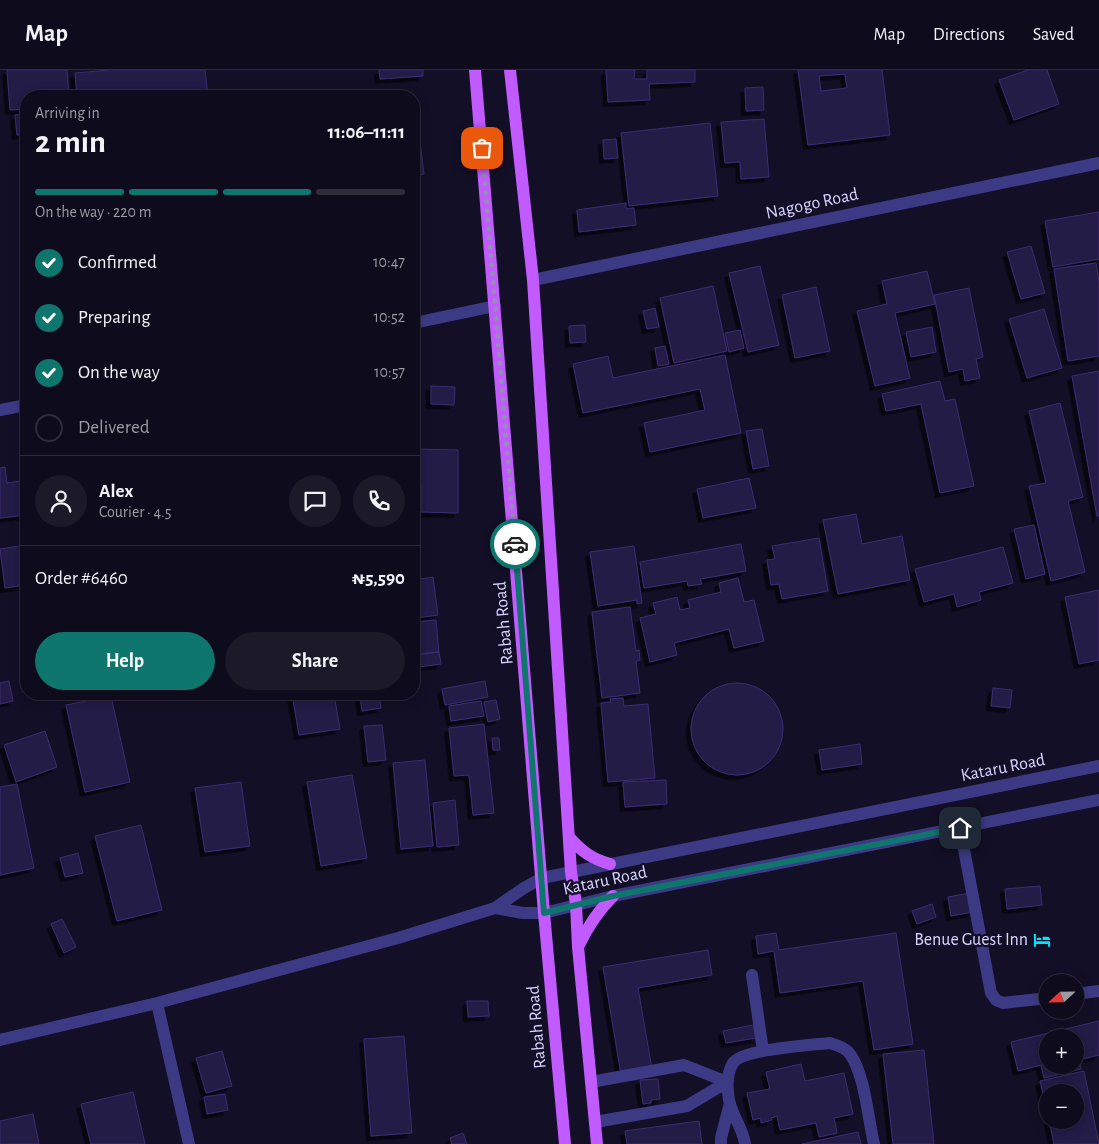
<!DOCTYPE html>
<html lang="en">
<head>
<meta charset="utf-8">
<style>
	:root { --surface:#0e0b1c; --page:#1c1929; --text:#f1f3f6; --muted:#9b9ba3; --line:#2e2b3b; --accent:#0f766e }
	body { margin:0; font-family:"Alegreya Sans",sans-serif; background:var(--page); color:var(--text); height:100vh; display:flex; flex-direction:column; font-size:19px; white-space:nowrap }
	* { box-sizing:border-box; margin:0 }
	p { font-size:16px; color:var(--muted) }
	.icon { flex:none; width:28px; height:28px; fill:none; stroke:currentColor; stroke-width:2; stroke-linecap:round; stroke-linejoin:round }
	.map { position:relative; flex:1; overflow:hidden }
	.panel { position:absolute; left:20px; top:20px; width:400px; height:610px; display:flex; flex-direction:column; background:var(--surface); border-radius:20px; box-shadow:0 2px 12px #0003,0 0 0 1px var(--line) }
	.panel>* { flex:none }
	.needle { width:32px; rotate:248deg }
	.buttons { position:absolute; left:1039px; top:904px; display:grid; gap:10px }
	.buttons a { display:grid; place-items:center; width:45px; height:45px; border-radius:50%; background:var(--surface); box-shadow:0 2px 12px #0003,0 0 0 1px var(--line); font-size:25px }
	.pin { position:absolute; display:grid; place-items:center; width:42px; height:42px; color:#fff; margin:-21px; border-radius:10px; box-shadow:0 2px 8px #0006 }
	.courier { position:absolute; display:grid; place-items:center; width:50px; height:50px; margin:-25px; border:4px solid #0f766e; border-radius:50%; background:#fff; color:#222; box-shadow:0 1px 6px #0007 }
	.overview em { font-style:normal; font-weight:600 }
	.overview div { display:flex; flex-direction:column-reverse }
	.overview { display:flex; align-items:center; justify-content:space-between; height:85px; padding:0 15px }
	h1 { font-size:32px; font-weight:600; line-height:38px }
	.bar { display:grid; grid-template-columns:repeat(4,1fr); gap:8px 5px; align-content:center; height:60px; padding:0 15px }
	.bar i { height:6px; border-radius:4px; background:var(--line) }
	.bar .on { background:var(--accent) }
	.bar p { grid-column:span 4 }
	.line { display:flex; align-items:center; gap:12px; padding:0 15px; border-top:1px solid var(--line) }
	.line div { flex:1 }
	.round { display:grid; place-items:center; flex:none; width:52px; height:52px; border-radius:26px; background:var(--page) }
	ol { padding:0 15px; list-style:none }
	li { display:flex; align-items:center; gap:15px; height:55px }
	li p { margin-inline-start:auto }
	li .icon { padding:5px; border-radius:50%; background:var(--accent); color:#fff; stroke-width:4 }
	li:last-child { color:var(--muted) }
	li i { width:28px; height:28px; border:2px solid var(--line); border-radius:50% }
	.button { display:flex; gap:10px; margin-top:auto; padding:10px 15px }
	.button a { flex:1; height:58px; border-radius:30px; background:var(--accent); color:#fff; font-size:20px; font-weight:600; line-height:58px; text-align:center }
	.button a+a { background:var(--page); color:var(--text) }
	header { display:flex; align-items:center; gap:30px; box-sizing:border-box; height:70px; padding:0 25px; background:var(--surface); border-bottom:1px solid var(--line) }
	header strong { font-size:24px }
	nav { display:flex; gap:28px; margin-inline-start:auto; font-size:18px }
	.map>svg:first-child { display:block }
</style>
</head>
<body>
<header>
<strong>Map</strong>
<nav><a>Map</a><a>Directions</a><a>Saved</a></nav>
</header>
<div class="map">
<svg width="1099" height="1074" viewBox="0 0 1099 1074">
	<defs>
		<filter id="shadow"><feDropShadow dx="-4.5" dy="4.5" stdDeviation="0" flood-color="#0009"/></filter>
	</defs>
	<rect width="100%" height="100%" fill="#130f26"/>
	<!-- building -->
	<path fill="#241b47" stroke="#3b2d73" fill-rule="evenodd" filter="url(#shadow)" d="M7 0H67L69 26H26V39L10 40Z
		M110 0H205L208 26H77L75 3Z
		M379 0H423V6L380 9Z
		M606 0H635L634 9H647V0H695V12L649 14 650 30 608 32Z
		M798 0H882L890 65 808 75ZM845 4 847 18 821 21 819 6Z
		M1028 0H1047L1059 34 1014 50 999 10Z
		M763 17 764 40 746 41 745 18Z
		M414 33H415L424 104 414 106Z
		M26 44V64L17 65 15 45Z
		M764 49 769 107 741 109 740 92 725 93 721 52Z
		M710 53 718 126 629 136 621 63Z
		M616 69 618 88 604 89 603 70Z
		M626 133V139L634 138 636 155 579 162 577 140Z
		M1099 142V189L1053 197 1045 151Z
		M1031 176 1045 223 1021 229 1007 182Z
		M1096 193 1099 212V286L1068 291 1054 199Z
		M760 196 779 275 748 282 729 203Z
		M927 201 935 234 895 243 910 308 875 316 857 241 887 234 882 211Z
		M713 216 727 281 674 293 660 228Z
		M816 217 830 281 795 288 782 225Z
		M969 218 983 287 976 289 980 308 965 311 963 299 949 302 934 225Z
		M655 238 659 257 647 259 643 241Z
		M1044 239 1062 298 1027 308 1009 249Z
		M585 255 586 272 570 273 569 256Z
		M932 257 936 282 911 287 906 262Z
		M740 260 744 278 729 282 725 263Z
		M665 276 669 294 658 296 655 278Z
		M725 285 741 363 650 382 644 353 705 340 700 319 583 343 573 294 608 286 613 308Z
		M1099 301V446H1097L1072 306Z
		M940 311 945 331 955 329 974 416 940 423 921 334 886 341 882 324Z
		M431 316 455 317 454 335 431 334Z
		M1060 333 1083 427 1068 431 1085 502 1051 511 1029 416 1046 413 1029 341Z
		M762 359 769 396 753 399 746 361Z
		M414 379 458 380V443L421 442V416H414Z
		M5 397 7 413 26 410V445L0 448V398Z
		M749 408 756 438 703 448 697 419Z
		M856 444 862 474 902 466 910 510 838 524 823 450Z
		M1034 455 1045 504 1026 509 1014 459Z
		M819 468 828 521 782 529 779 514 771 515 767 490 775 489 772 476Z
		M741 474 746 501 700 509 702 514 688 516 687 511 644 518 640 492Z
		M26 475V515L5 518 0 479Z
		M634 476 642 533 637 534V530L598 536 590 482Z
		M1003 477 1013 513 979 522 981 530 957 537 954 524 924 532 915 499Z
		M433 507 438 545 416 548 414 532V510Z
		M738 508 744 532 754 530 764 571 734 578 729 559 674 573 677 585 650 592 640 548 656 544 653 533 677 527 680 540 690 538 688 530 721 522 719 513Z
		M1099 520V590L1079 594 1065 527Z
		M630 537 636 581 639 580 640 590 636 591 640 623 602 628 592 542Z
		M436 550 439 582 418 584 415 552Z
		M439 582 441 594 418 597 416 585Z
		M9 611 13 631 0 634V613Z
		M485 611 488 627 445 635 442 619Z
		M691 659a46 46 0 1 1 92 0a46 46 0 1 1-92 0Z
		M993 618 1012 620 1010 638 991 636Z
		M292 624H334L340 659 299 665Z
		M360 624H379L381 638 362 641Z
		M111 626 130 712 85 722 66 635Z
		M623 628 624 636 648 634 655 708 608 712 601 633 611 632 610 629Z
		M496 630 500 649 488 652 484 632Z
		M481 631 484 646 451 651 449 636Z
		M484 654 494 743 473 745 469 705 454 706 449 658Z
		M382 655 386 690 368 692 364 656Z
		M45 661 57 697 16 712 4 675Z
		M492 668H499L500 680H493Z
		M860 674 862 694 822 700 819 680Z
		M425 690 433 776 401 779 393 693Z
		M352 705 367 788 321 796 307 712Z
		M666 710 667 734 625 737 623 712Z
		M241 712 250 776 205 782 195 718Z
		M17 714 34 798 0 805V717Z
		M455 730 459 775 437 777 433 733Z
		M141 755 162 840 117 851 95 766Z
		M78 783 83 803 65 807 60 788Z
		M1040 816 1042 835 1007 839 1005 819Z
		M970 823 973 842 951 846 948 827Z
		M932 834 936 847 917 854 912 841Z
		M62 849 76 877 64 883 51 854Z
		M776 863 779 880 896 863 913 974 874 980 863 911 780 923 774 881 758 884 756 866Z
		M708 880 712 905 638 918 652 999 621 1004 603 897Z
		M467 931H488L489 946 468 947Z
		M1099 951V985L1079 990 1081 999 1044 1008 1041 995 1018 1001 1011 972ZM1048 968H1075V995H1048Z
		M753 955 756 968 726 973 723 961Z
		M404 966 412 1063 371 1066 364 969Z
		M924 980 934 1074H893L883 984Z
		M222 981 232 1016 206 1023 196 988Z
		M801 994 805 1011 844 1003 853 1044 834 1048 837 1063 819 1067 816 1053 780 1060 777 1046 771 1048 772 1050 761 1053V1048L753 1050 747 1023 770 1019 766 1002Z
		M1084 1001 1099 1074H1054L1049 1050H1075V1022H1048V1044L1040 1011Z
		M658 1009 660 1029 651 1030V1033L643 1034 640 1010Z
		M133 1022 145 1074H91L81 1034Z
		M225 1024 228 1040 207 1044 204 1027Z
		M33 1044 39 1074H0V1051Z
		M699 1051 702 1074H627L625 1061Z
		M858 1062 861 1074H802Z
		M463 1063 467 1074H452L450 1068Z"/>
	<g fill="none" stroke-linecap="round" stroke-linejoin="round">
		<!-- minor -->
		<path stroke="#3d3a85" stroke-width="12" d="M533 210 1099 93
			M414 253 495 236
			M0 340 26 335
			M960 758 991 923 996 930 1003 933 1048 928
			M495 838 523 843H544L613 826 1099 730
			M752 905 763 981
			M1075 924 1099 921
			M157 933 189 1074
			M0 970 157 933 398 868 495 838 524 818 542 808 1099 696
			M591 1012 684 995 727 1012
			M595 1052 687 1036 727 1012
			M721 1074V1068L730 1033
			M745 1074C743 1058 732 1046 729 1030 727 1018 726 1004 733 993 742 979 812 975 830 973 837 975 846 978 850 984 865 1005 868 1049 874 1074"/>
		<!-- major -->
		<path stroke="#c25bff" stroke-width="12" d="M475 0 544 843 565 1074
			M510 0 533 210 571 802 576 834 578 877 597 1074
			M569 767C581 781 592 789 610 794
			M579 875C588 856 598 841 613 826"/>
	</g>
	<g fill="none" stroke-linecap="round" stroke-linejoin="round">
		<!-- done -->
		<path stroke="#948fb3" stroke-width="5" stroke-dasharray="0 9" d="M482 78 515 474"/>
		<!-- route -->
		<path stroke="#0f766e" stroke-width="6" d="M515 474 544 843 613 826 960 758"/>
	</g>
	<!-- icons -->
	<defs>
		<g id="hotel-bare" transform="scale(1.35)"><path d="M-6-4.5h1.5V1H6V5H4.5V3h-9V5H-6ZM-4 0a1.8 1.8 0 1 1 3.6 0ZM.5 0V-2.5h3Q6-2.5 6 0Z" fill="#00e5ff" stroke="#130f26" stroke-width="2.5" paint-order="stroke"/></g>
	</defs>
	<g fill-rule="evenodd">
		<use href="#hotel-bare" x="1042" y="870"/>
	</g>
	<g text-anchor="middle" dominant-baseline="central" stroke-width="4.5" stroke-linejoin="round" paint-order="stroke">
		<!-- street labels -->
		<g font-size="18" fill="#d9d4ff" stroke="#130f26">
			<text transform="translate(812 134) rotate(-12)">Nagogo Road</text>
			<text transform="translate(504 553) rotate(-95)">Rabah Road</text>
			<text transform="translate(1003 698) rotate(-11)">Kataru Road</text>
			<text transform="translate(605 811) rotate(-12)">Kataru Road</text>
			<text transform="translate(537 957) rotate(-95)">Rabah Road</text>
		</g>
		<!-- poi labels -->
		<g font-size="18" fill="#d9d4ff" stroke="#130f26" text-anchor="end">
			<text x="1028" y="870">Benue Guest Inn</text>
		</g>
	</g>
</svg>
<div class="buttons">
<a><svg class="needle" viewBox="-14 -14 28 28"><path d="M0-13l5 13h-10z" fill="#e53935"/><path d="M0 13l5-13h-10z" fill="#9b9ba3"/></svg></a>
<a>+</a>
<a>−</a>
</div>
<div class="pin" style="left:482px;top:78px;background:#ea580c"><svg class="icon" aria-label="bag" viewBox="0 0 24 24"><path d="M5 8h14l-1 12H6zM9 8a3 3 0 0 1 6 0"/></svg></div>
<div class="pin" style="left:960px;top:758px;background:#1f2937"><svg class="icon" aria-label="home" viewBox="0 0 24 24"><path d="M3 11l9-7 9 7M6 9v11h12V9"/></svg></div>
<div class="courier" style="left:515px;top:474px"><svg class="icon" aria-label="car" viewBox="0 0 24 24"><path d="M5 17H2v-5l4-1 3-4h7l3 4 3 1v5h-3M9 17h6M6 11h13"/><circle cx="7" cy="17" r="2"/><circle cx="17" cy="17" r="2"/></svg></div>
<section class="panel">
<div class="overview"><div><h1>2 min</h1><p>Arriving in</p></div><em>11:06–11:11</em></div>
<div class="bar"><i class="on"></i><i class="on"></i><i class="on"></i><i></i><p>On the way · 220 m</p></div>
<ol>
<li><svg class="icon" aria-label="check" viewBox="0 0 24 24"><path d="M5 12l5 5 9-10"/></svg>Confirmed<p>10:47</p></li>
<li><svg class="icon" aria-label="check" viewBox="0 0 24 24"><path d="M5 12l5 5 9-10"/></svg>Preparing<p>10:52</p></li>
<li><svg class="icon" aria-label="check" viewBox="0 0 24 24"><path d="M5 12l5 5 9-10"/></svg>On the way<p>10:57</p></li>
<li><i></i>Delivered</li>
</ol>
<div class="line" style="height:90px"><a class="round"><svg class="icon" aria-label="person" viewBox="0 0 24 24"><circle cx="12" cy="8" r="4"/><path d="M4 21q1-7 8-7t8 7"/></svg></a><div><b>Alex</b><p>Courier · 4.5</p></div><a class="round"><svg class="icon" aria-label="chat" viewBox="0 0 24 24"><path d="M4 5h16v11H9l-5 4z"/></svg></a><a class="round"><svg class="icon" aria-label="phone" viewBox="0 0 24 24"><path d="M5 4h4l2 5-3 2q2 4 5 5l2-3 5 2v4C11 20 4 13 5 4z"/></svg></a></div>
<div class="line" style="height:65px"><div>Order #6460</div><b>₦5,590</b></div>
<div class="button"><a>Help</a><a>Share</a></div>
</section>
</div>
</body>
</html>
